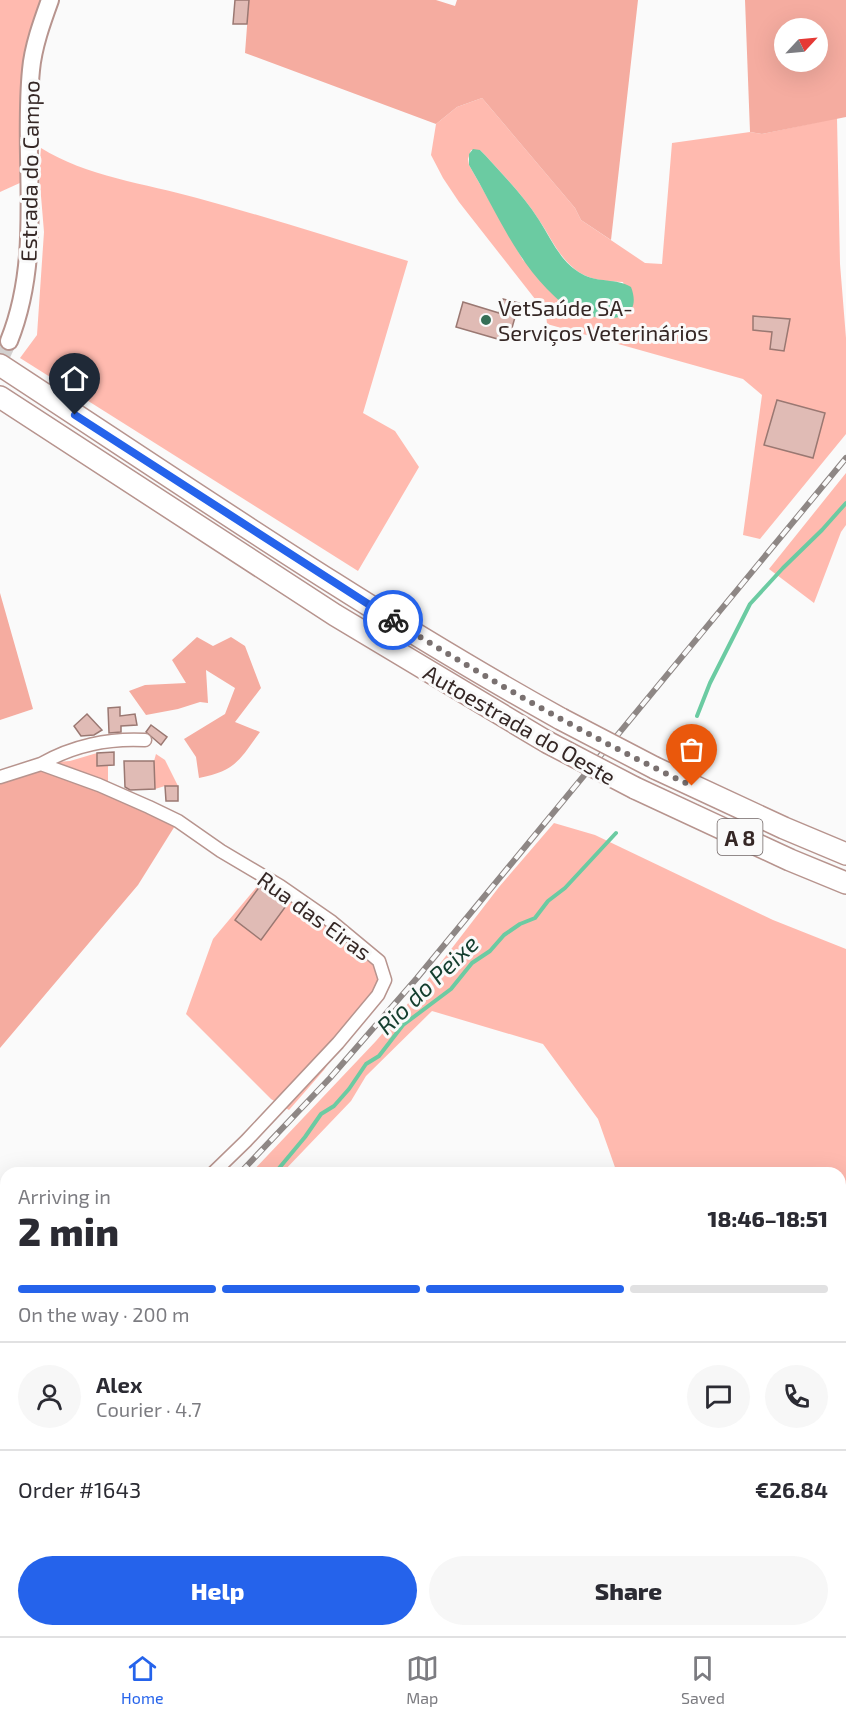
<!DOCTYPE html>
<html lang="en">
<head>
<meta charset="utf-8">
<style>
	:root { --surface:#fff; --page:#f7f7f7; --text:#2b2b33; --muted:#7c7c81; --line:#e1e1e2; --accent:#2563eb }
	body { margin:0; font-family:"Exo 2",sans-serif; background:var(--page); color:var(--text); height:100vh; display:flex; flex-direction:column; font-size:22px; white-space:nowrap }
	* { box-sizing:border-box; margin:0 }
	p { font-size:20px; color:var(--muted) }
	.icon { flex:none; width:33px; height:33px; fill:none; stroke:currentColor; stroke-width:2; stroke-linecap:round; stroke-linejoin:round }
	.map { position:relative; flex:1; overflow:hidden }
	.side { position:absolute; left:0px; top:1167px; width:846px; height:470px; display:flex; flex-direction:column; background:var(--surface); border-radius:18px 18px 0 0; box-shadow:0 6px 24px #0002 }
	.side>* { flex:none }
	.needle { width:39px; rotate:64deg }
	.buttons { position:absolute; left:774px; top:18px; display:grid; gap:12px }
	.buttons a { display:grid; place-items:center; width:54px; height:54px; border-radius:50%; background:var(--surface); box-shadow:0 6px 24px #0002; font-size:30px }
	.pin { position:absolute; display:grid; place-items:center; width:51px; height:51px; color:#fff; margin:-62px -26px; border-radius:50% 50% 50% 0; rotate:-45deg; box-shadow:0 0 6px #0007 }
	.pin .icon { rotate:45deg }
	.courier { position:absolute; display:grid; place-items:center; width:60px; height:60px; margin:-30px; border:4px solid #2563eb; border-radius:50%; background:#fff; color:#222; box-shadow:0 2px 8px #0007 }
	.head em { font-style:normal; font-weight:800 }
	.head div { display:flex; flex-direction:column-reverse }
	.head { display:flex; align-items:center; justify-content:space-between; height:102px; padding:0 18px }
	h1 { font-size:39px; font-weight:800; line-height:45px }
	.bar { display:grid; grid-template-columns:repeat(4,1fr); gap:9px 6px; align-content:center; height:72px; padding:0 18px }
	.bar i { height:8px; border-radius:4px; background:var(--line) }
	.bar .current { background:var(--accent) }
	.bar p { grid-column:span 4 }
	.line { display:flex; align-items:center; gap:15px; padding:0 18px; border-top:2px solid var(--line) }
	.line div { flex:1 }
	.round { display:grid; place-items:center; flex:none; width:63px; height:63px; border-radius:32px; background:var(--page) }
	.button { display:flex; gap:12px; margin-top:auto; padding:12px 18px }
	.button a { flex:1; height:69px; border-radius:36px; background:var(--accent); color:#fff; font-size:24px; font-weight:800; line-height:69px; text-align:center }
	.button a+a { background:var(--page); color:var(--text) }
	.menu { display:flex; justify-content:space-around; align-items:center; height:84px; border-top:2px solid var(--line); background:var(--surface); font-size:16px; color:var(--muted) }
	.menu a { display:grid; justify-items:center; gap:3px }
	.menu .current { color:var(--accent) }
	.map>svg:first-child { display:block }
</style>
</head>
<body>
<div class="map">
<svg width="846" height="1636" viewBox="0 0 846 1636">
	<rect width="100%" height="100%" fill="#fafafa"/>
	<!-- green -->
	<path fill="#ffbaaf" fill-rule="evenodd" d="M0 0H45L22 182 0 192Z
		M482 98 575 208 581 220 645 263 662 264 672 143 750 132 762 134 837 118 840 264 846 338V434L760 539 743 535 762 395 743 379 547 324 546 313 459 202 443 178 431 155 436 124 457 107ZM471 150H480L485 155C504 176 524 196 539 220 552 239 560 261 582 274 594 281 609 281 623 282L632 310 622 317 605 318 523 260 469 165 468 159Z
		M41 148C85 176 147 184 197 198 268 217 338 240 408 261L363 413 395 431 419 467 358 571 20 358 37 335 44 232 39 172Z
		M846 473V525L841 532 814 603 769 569Z
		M97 753V766H108V782L56 762 70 761Z
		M156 754 165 760 178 786H165L155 789 154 761Z
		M554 823 595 835 773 920 846 949V1219L840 1226V1173H617L598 1119 543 1044 432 1011 366 1076 351 1101 282 1173H251L376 1041 422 987 499 887Z
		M265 877 366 951 385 980 324 1070 289 1110 271 1099 186 1014 213 939Z"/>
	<!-- forest -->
	<path fill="#f5aca0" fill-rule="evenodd" d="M249 0H436L455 6 457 0H638L611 240 581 220 575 208 482 98 457 107 436 124 245 53Z
		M745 0H846V117L762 134 750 132ZM784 28H818V62H784Z
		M0 593 33 709 0 720Z
		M197 637 213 646 231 637 245 646 261 688 235 722 260 732C239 761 235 771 199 778L196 757 184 739 225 714 235 688 206 670 208 703 200 702 178 709 146 715 129 691 145 685 186 683 172 660Z
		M41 764 178 821 138 885 0 1048V777Z
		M846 1219V1595L840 1601V1226Z
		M476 1630 529 1631 532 1636H469Z
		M681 1631H808L802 1636H684Z"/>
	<!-- water -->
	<path fill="#6bcba2" d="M473 149 480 150 485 155C504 176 524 196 539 220 552 240 560 262 582 274 597 283 617 278 631 287 647 329 589 321 568 307 561 303 553 295 547 289 513 254 494 207 469 165V154Z"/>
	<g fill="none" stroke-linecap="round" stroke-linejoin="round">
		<!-- stream -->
		<path stroke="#6bcba2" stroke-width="4" d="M697 716 710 683 750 604 783 568 822 530 846 503
			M275 1173 305 1137 321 1114 334 1106 349 1089 366 1064 379 1056 403 1025 451 989 472 963 490 951 504 935 520 924 535 918 548 901 565 888 616 833
			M0 1425 6 1419"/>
	</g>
	<!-- building -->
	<path fill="#e0bbb5" stroke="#9a7872" stroke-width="1.5" d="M235 0H249L247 24H233Z
		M503 299 519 303 508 342 456 327 463 302 499 313Z
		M753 316 790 319 784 351 770 349 772 332 753 330Z
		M777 400 825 413 813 458 764 445Z
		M120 707V716L135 714 137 725 121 726V732L109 733 108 708Z
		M87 714 102 730 94 735 81 736 74 726Z
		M151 725 167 737 161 745 146 732Z
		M114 752V765L97 766V753Z
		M124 761H154L155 789 130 790 125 787Z
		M165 786H178V801H166Z
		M260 886 286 906 261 940 235 920Z"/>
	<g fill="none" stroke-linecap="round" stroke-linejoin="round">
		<!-- secondary-tunnel -->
		<path stroke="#d3d0cf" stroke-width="16" stroke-dasharray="16 8" stroke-linecap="butt" d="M0 360 9 341"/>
		<!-- street casing -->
		<g stroke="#b7948e" stroke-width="15">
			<path id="street" d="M41 764C72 746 109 738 145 740
				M0 777 41 764 99 785 149 807 178 821 221 851 280 886 332 922 379 961 385 980 378 995 338 1043 246 1141 213 1173
				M840 1601 846 1595
				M802 1636 808 1630"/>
		</g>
		<!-- secondary casing -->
		<g stroke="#b7948e" stroke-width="20">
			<path id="secondary" d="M9 341C44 254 22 161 31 70 33 47 42 22 50 0"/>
		</g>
		<!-- highway casing -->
		<g stroke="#b7948e" stroke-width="24">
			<path id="highway" d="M0 365C185 486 368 612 561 719
				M0 397 335 615 547 742
				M655 768 784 828 846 854
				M635 788 790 860 846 883"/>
		</g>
		<!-- street -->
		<use href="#street" stroke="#fff" stroke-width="12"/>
		<!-- secondary -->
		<use href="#secondary" stroke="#fff" stroke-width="16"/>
		<!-- highway -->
		<use href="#highway" stroke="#fff" stroke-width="21"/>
		<!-- rail casing -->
		<g stroke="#8e8785" stroke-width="6">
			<path id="rail" d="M240 1173 330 1078 417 978 846 458
				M0 1399 6 1393"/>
		</g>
		<!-- rail -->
		<use href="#rail" stroke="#fafafa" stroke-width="4" stroke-dasharray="11" stroke-linecap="butt"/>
		<!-- highway-bridge casing -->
		<g stroke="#b7948e" stroke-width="24" stroke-linecap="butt">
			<path id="highway-bridge" d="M561 719 655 768
				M547 742 635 788"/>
		</g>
		<!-- highway-bridge -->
		<use href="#highway-bridge" stroke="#fff" stroke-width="21"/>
	</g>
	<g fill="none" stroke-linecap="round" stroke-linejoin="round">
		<!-- done -->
		<path stroke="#7a7170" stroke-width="6" stroke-dasharray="0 10.8" d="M393 620C490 681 589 737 692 786"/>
		<!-- route -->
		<path stroke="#2563eb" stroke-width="8" d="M75 415 393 620"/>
	</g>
	<!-- markers -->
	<circle fill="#356e56" stroke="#fafafa" stroke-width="2" cx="486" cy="320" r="6"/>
	<g text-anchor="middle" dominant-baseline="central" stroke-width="6" stroke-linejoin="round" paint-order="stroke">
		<!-- shield labels -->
		<rect fill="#fafafa" stroke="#706665" stroke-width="1.5" x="717.5" y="819" width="45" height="36" rx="4.5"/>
		<g font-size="21" font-weight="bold" fill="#352725">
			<text x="740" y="837">A 8</text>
		</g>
		<!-- street labels -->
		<g font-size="22" fill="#352725" stroke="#fafafa">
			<text transform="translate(29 171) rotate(-89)">Estrada do Campo</text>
			<text transform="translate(520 724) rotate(30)">Autoestrada do Oeste</text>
			<text transform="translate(315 915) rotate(36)">Rua das Eiras</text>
		</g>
		<!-- poi labels -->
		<g font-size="22" fill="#352725" stroke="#fafafa" text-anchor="start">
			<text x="498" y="307">VetSaúde SA-<tspan x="498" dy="25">Serviços Veterinários</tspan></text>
		</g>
		<!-- water labels -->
		<g font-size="24" font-style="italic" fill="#143e2e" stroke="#fafafa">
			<text transform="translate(427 984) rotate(-44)">Rio do Peixe</text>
		</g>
	</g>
</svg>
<div class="buttons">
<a><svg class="needle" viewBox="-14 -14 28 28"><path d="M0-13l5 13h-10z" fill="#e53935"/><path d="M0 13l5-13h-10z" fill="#7c7c81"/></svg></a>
</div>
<div class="pin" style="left:692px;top:786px;background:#ea580c"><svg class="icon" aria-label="bag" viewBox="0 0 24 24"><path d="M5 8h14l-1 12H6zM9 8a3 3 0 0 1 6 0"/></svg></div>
<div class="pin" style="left:75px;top:415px;background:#1f2937"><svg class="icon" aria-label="home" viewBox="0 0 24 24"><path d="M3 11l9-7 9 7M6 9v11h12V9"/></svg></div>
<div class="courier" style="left:393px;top:620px"><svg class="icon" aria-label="bike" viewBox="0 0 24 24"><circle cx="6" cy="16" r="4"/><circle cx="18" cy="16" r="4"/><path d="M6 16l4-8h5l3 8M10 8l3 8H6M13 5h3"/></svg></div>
<section class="side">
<div class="head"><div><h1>2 min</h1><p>Arriving in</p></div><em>18:46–18:51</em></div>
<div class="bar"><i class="current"></i><i class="current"></i><i class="current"></i><i></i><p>On the way · 200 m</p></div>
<div class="line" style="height:108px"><a class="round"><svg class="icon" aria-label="person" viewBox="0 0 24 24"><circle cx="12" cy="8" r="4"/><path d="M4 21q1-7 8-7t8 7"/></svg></a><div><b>Alex</b><p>Courier · 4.7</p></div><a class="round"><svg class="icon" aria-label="chat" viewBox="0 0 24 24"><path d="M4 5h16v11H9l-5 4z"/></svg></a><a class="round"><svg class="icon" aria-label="phone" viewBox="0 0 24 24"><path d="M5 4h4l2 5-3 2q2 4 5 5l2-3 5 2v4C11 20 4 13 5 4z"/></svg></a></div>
<div class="line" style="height:78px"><div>Order #1643</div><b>€26.84</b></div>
<div class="button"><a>Help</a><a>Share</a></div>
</section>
</div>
<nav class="menu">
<a class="current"><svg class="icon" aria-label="home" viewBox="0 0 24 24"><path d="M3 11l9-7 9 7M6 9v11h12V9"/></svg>Home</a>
<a><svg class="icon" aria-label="map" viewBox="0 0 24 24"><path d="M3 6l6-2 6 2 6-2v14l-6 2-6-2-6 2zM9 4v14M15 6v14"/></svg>Map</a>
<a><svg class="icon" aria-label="saved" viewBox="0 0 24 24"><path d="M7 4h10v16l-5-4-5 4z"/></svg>Saved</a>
</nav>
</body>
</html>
